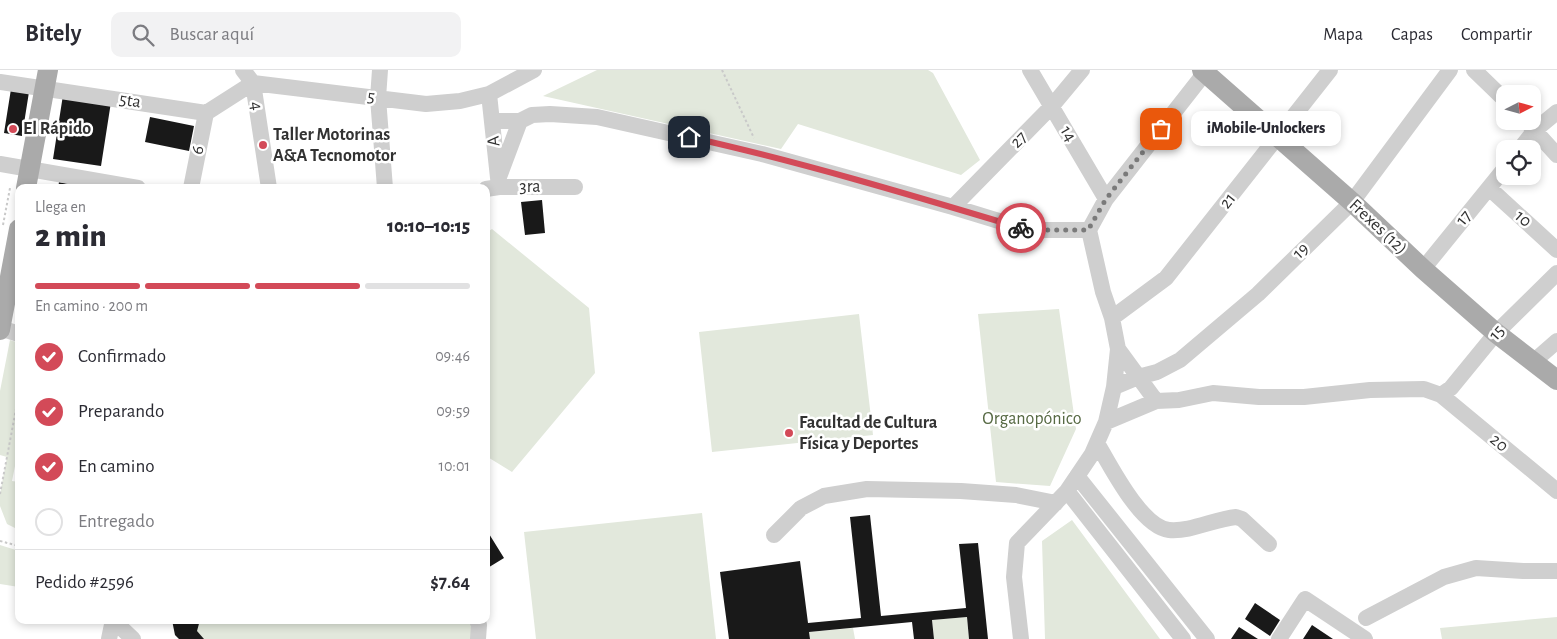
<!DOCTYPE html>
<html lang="es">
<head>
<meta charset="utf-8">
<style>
	:root { --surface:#fff; --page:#f2f2f3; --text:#2b2b33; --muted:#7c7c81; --line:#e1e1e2; --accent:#d34a58 }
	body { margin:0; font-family:"Alegreya Sans",sans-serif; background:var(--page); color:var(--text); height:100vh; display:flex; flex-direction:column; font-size:19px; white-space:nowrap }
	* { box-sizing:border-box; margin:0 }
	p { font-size:16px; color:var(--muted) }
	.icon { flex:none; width:28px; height:28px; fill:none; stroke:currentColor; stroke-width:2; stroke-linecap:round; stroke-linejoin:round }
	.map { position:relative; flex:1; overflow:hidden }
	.details { position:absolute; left:15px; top:114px; width:475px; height:440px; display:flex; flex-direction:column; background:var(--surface); border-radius:10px; box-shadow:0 2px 8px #0003 }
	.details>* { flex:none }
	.needle { width:32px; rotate:84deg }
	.buttons { position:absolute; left:1496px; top:15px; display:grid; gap:10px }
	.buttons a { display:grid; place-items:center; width:45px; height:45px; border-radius:10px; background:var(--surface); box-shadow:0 2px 8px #0003; font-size:25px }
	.pin { position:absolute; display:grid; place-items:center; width:42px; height:42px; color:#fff; margin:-21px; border-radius:10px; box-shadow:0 2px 8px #0006 }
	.courier { position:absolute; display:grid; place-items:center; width:50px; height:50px; margin:-25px; border:4px solid #d34a58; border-radius:50%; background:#fff; color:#222; box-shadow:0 1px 6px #0007 }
	.bubble { position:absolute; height:35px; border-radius:10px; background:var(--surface); box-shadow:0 2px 8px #0003; font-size:16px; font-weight:800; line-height:35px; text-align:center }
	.overview em { font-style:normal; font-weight:800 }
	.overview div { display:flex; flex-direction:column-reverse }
	.overview { display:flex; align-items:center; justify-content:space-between; height:85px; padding:0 20px }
	h1 { font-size:32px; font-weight:800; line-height:38px }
	.bar { display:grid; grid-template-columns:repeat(4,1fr); gap:8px 5px; align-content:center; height:60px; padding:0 20px }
	.bar i { height:6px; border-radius:4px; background:var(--line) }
	.bar .active { background:var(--accent) }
	.bar p { grid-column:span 4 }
	.line { display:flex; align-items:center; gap:12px; padding:0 20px; border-top:1px solid var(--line) }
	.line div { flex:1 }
	ol { padding:0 20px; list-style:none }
	li { display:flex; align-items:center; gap:15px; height:55px }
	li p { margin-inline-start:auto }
	li .icon { padding:5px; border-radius:50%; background:var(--accent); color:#fff; stroke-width:4 }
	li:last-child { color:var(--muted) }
	li i { width:28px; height:28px; border:2px solid var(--line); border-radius:50% }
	header { display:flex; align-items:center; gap:30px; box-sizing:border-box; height:70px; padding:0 25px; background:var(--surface); border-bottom:1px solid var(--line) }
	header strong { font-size:24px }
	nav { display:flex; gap:28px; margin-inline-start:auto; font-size:18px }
	.search { width:350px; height:45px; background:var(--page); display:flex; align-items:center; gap:12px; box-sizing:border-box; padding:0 18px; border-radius:10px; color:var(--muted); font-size:19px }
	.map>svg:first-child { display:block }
</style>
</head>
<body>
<header>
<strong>Bitely</strong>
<div class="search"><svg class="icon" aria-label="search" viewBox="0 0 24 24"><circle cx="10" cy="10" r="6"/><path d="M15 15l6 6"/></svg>Buscar aquí</div>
<nav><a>Mapa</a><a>Capas</a><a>Compartir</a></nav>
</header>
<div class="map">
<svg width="1557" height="569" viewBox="0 0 1557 569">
	<rect width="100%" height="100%" fill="#fff"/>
	<!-- green -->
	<path fill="#e2e8dc" d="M597 0H928L933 3 980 90 961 105 798 54 781 79 543 26Z
		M492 159 589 238 595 303 512 402 486 386V163Z
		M1059 239 1076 359 1050 416 996 412 978 244Z
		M859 244 873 365 712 382 699 262Z
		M10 270 19 273V376L12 411 19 412V460L7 454 0 436V424L7 387 0 385V321Z
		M702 443 716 569H536L524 462Z
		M1072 450 1160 569H1045L1042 471Z
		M0 475 19 481V517L0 514Z
		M967 547 969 569H934L932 550Z
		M1557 547V569H1442L1440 558Z
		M172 550H471L473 569H179L175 565Z
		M853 558 855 569H810L809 562Z"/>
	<!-- building -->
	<path fill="#191919" d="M11 19 29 22 22 66 4 63Z
		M63 25 111 32 101 96 53 89Z
		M150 47 194 56 189 81 145 72Z
		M59 112 85 117V118H58Z
		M542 130 545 163 525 165 521 132Z
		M870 445 881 546 966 538 959 474 978 473 988 569H969L967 547 932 550 934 569H914L912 552 809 562 810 569H729L720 502 800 491 808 553 861 548 850 447Z
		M486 459 504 488 486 499Z
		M1255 533 1280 550 1270 566 1245 549Z
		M172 550H200L197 561 204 569H179L175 565Z
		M1312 555 1333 569H1303Z
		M1239 557 1258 569H1231Z"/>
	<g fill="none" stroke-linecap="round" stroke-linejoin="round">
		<!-- path -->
		<path stroke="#c9c9c9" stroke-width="2" stroke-dasharray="2.5 2.5" stroke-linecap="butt" d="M722 0 754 68
			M3 155 10 118
			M0 424 19 323
			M0 471 19 476"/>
		<!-- minor -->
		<path stroke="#cfcfcf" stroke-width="16" d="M243 0 253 13 269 118
			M380 0 378 28 385 118
			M1030 0 1106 129
			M1474 0 1505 30
			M0 12 206 43 253 13
			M253 13 426 34 460 31 489 24 534 0
			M489 24 499 117
			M492 51H520L532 45 550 44 597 47 762 84 953 137 1028 160H1089
			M1526 51 1557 85
			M1520 79 1535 60 1557 42
			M0 94 138 118
			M499 107 520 51
			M191 118 206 43
			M1489 118 1557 180
			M486 119 499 117H575
			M953 137 1052 36 1082 0
			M1089 160 1106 129 1207 0
			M1423 199 1505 98
			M1112 248 1166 208 1330 0
			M0 258 19 264
			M1118 279 1156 331
			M1533 292 1557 271
			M1114 317 1138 307 1157 302 1180 290 1258 224 1352 132 1450 0
			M1441 325 1451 318 1496 263 1557 203
			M1106 352 1156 331 1179 330 1213 323 1259 327H1304L1370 320 1424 319 1441 325 1557 421
			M1097 373C1110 395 1141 457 1169 460 1191 462 1214 449 1236 447L1242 449 1269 474
			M1077 406 1207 569
			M1067 421 1183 569
			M774 465 801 438 824 426 867 419 961 421 1016 425 1056 433
			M1366 548 1444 507 1476 498 1523 501H1557
			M113 550 133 569
			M477 550 479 555 478 569
			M109 569 113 550
			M1021 569 1014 507 1017 473 1067 421 1092 384 1106 352 1114 317 1118 279 1112 248 1103 222 1089 160
			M1279 569 1305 529 1365 569"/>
		<!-- major -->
		<path stroke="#aaa" stroke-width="20" d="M1202 0 1352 132 1423 199 1496 263 1557 310
			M26 118 48 0
			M0 260 19 159"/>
	</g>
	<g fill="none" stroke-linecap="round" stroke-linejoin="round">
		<!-- done -->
		<path stroke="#7a7a7a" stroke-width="5" stroke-dasharray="0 9" d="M1021 158 1028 160H1088L1106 129 1161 59"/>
		<!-- route -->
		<path stroke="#d34a58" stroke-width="6" d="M689 67C801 92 911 125 1021 158"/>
	</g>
	<!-- markers -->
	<g fill="#d34a58" stroke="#fff" stroke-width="2">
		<circle cx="13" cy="59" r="5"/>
		<circle cx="263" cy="75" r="5"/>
		<circle cx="789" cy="363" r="5"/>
	</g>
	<g text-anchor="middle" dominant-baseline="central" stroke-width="5" stroke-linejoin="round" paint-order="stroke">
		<!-- street labels -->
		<g font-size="18" fill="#323232" stroke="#fff">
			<text transform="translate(371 27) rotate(7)">5</text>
			<text transform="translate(130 31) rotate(9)">5ta</text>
			<text transform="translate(256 36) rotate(81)">4</text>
			<text transform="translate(1068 64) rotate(60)">14</text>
			<text transform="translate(1019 70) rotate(-46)">27</text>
			<text transform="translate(494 71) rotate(-96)">A</text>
			<text transform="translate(198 80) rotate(-78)">6</text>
			<text x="530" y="117">3ra</text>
			<text transform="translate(1228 131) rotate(-52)">21</text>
			<text transform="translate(1464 148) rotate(-51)">17</text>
			<text transform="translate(1523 149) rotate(42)">10</text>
			<text transform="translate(1378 157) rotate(43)">Frexes (12)</text>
			<text transform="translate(1301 181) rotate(-44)">19</text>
			<text transform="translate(1497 263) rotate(-48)">15</text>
			<text transform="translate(1499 373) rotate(40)">20</text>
		</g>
		<!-- poi labels -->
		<g font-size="18" font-weight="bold" fill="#323232" stroke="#fff" text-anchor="start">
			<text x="23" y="59">El Rápido</text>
			<text x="273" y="65">Taller Motorinas<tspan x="273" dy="21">A&amp;A Tecnomotor</tspan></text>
			<text x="799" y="353">Facultad de Cultura<tspan x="799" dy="21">Física y Deportes</tspan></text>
		</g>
		<!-- park labels -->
		<g font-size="18" fill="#566943" stroke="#fff">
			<text x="1032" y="349">Organopónico</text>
		</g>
	</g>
</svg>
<div class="buttons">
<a><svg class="needle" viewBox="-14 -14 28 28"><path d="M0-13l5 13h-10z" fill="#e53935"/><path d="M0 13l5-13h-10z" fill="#7c7c81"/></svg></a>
<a><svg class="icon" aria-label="locate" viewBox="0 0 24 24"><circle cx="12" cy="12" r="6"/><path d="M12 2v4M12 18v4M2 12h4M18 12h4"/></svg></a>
</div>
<div class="pin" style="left:1161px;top:59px;background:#ea580c"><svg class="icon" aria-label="bag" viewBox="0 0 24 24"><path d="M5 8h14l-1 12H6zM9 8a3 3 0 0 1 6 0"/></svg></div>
<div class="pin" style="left:689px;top:67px;background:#1f2937"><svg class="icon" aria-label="home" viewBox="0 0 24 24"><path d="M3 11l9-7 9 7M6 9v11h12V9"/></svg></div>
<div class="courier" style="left:1021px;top:158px"><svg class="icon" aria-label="bike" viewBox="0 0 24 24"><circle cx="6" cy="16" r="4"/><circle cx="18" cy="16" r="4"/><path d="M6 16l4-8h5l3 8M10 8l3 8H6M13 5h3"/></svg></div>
<div class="bubble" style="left:1191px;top:41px;width:150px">iMobile-Unlockers</div>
<section class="details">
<div class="overview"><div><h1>2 min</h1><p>Llega en</p></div><em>10:10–10:15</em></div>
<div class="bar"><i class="active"></i><i class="active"></i><i class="active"></i><i></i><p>En camino · 200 m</p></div>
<ol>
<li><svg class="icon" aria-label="check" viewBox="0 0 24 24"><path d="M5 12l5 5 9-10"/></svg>Confirmado<p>09:46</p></li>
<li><svg class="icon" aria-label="check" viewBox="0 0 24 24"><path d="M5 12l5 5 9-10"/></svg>Preparando<p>09:59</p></li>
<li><svg class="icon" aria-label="check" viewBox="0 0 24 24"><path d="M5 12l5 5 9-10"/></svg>En camino<p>10:01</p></li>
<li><i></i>Entregado</li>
</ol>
<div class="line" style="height:65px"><div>Pedido #2596</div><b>$7.64</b></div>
</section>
</div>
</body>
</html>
